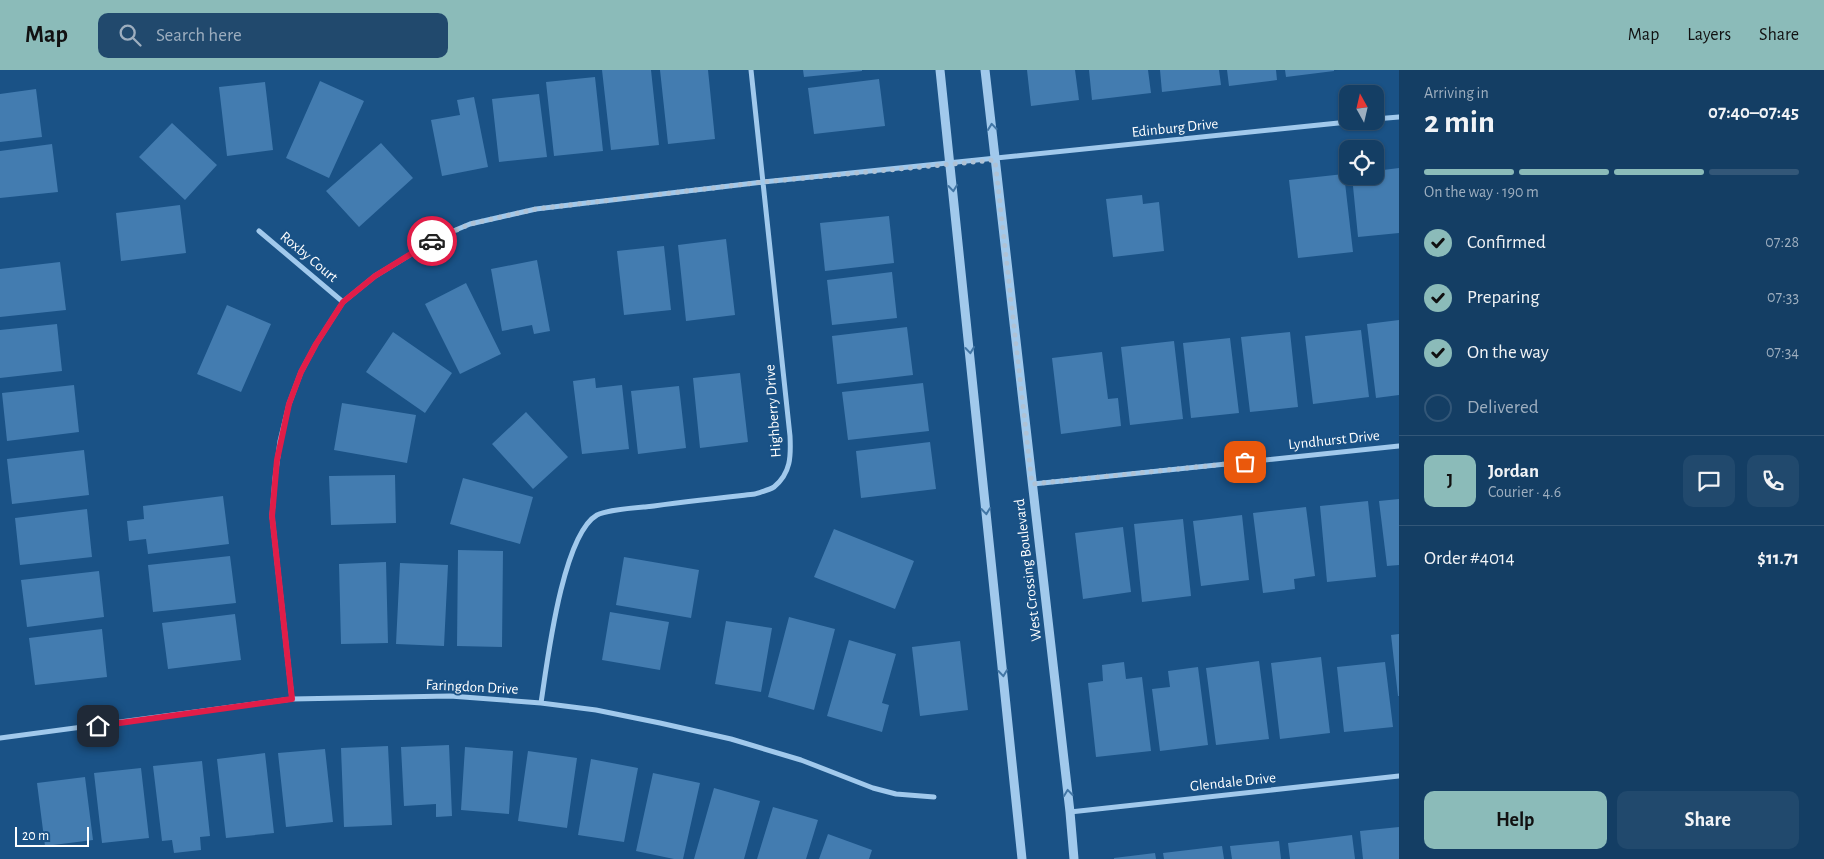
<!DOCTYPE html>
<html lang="en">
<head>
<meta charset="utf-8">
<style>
	:root { --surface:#143e64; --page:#21496d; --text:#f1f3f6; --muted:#9daebf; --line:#335778; --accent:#8bbbb9 }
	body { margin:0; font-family:"Alegreya Sans",sans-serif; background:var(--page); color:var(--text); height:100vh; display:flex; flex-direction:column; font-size:19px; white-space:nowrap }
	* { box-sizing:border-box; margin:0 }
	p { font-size:16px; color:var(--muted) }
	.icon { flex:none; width:28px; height:28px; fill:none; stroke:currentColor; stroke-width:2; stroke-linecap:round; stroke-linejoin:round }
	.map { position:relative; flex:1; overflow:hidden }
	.side { display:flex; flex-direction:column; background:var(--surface); width:425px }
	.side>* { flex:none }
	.needle { width:32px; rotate:352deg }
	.fabs { position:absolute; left:1339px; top:15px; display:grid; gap:10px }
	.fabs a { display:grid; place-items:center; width:45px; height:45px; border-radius:10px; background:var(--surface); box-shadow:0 1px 4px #0004,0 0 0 1px var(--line); font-size:25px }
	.scale { position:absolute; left:15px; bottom:12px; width:74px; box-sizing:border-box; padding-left:5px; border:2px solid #fff; border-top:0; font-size:14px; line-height:18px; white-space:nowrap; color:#fff; -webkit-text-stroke:4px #1a5286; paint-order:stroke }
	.pin { position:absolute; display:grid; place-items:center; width:42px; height:42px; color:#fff; margin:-21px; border-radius:10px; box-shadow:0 2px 8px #0006 }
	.courier { position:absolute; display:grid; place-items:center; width:50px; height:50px; margin:-25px; border:4px solid #e11d48; border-radius:50%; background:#fff; color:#222; box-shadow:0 1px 6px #0007 }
	.head em { font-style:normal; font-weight:700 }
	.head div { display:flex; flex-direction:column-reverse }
	.head { display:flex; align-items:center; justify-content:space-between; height:85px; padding:0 25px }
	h1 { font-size:32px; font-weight:700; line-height:38px }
	.bar { display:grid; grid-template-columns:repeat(4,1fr); gap:8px 5px; align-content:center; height:60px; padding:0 25px }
	.bar i { height:6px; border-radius:4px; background:var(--line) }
	.bar .selected { background:var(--accent) }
	.bar p { grid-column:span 4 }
	.line { display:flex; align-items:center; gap:12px; padding:0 25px; border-top:1px solid var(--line) }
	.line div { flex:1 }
	.round { display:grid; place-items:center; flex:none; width:52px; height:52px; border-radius:10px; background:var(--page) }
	ol { padding:0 25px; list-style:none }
	li { display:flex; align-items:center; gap:15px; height:55px }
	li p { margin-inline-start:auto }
	li .icon { padding:5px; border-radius:50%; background:var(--accent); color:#111; stroke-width:4 }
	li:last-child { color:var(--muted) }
	li i { width:28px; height:28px; border:2px solid var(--line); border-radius:50% }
	.button { display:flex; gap:10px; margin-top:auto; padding:10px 25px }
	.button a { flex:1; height:58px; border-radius:10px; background:var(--accent); color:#111; font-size:20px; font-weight:700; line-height:58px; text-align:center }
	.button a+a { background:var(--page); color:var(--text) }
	header { display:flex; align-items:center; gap:30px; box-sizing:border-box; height:70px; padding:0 25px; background:var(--accent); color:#111 }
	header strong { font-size:24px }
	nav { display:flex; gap:28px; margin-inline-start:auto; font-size:18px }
	.search { width:350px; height:45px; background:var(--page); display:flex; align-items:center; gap:12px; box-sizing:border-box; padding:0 18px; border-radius:10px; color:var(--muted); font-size:19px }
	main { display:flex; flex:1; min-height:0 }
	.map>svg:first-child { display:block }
</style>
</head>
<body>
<header>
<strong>Map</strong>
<div class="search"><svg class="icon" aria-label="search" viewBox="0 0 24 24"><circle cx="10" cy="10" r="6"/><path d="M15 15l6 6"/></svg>Search here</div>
<nav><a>Map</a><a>Layers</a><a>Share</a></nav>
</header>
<main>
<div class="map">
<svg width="1399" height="789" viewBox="0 0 1399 789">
	<rect width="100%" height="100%" fill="#1a5286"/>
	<!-- building -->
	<path fill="#437cb0" d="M602 0H651L659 75 611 80Z
		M660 0H708L715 69 668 74Z
		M803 0H862V1L804 7Z
		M1027 0H1075L1079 30 1031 36Z
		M1089 0H1148L1151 23 1092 30Z
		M1160 0H1219L1221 15 1162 22Z
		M1227 0H1276L1277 10 1229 16Z
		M1285 0H1334V1L1286 7Z
		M595 7 603 81 554 86 546 12Z
		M879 9 885 56 814 64 808 18Z
		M320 11 364 31 329 108 286 88Z
		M265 12 273 80 227 86 219 17Z
		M36 19 42 67 0 72V24Z
		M539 24 547 87 499 92 492 29Z
		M474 27 488 97 442 106 431 50 460 45 457 30Z
		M172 53 217 95 185 130 139 87Z
		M381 73 413 108 359 157 326 121Z
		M52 74 58 122 0 128V81Z
		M1399 98V163L1358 167 1352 106H1375V101Z
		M1344 104 1353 182 1298 188 1289 110Z
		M1142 125 1143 134 1159 132 1164 181 1113 187 1106 129Z
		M180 135 186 183 121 191 116 143Z
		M889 146 894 193 825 201 820 153Z
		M726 169 735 245 686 251 678 175Z
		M664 176 671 240 624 245 617 181Z
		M537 190 550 261 534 264 532 255 502 261 491 199Z
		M60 192 66 240 0 247V199Z
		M892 202 897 248 832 255 827 210Z
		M466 213 501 284 460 304 425 234Z
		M227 235 271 254 241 322 197 304Z
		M1399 250V325L1376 328 1367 254Z
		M57 254 62 301 0 308V260Z
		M907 257 913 305 837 314 832 266Z
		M1361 260 1369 327 1313 334 1305 266Z
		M393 262 452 303 425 343 366 302Z
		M1290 262 1298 337 1250 342 1241 267Z
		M1230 268 1239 343 1191 348 1183 273Z
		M1174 271 1183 349 1130 355 1121 277Z
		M1102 282 1108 329 1118 328 1121 356 1061 364 1052 288Z
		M740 303 748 372 700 378 693 308Z
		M595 308 596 318 622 315 629 379 582 384 573 311Z
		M923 313 929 361 848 370 842 322Z
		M74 315 79 362 7 371 2 323Z
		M679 316 686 378 638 384 631 321Z
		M342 333 416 345 407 393 334 380Z
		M526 342 568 387 533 419 492 374Z
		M930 372 936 419 861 428 856 381Z
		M84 380 89 425 12 434 7 389Z
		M395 405 396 453 331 455 329 406Z
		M463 408 533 427 520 474 450 454Z
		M223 426 229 474 148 484 146 469 129 471 127 451 144 449 143 436Z
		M1399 429V495L1387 496 1379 431Z
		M1368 431 1376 507 1327 512 1320 436Z
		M1306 437 1315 506 1294 509 1295 519 1263 523 1253 443Z
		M87 439 92 487 20 495 15 448Z
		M1242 445 1249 510 1201 516 1193 451Z
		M1183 449 1191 526 1142 532 1134 454Z
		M1123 457 1131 522 1083 529 1075 463Z
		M834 459 914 491 895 539 814 507Z
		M458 480 503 481 502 577 457 576Z
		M230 486 236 533 153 542 148 495Z
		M624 487 699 500 691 548 616 535Z
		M386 492 388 573 341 574 339 494Z
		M400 493 448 495 444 576 396 574Z
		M99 501 104 547 27 557 21 510Z
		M610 542 669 552 660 600 602 590Z
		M235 544 241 590 168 599 162 553Z
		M789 547 835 559 814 640 768 627Z
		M726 551 772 558 761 622 715 614Z
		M102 559 107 607 35 615 29 568Z
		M1399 564V626H1398L1391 565Z
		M849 570 896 584 882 633 889 635 882 662 827 646Z
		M960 571 968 640 920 646 912 577Z
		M1321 587 1330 663 1280 669 1271 593Z
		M1259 591 1269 669 1216 675 1206 598Z
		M1124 592 1126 609 1142 607 1151 681 1096 687 1088 613 1103 611 1102 595Z
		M1385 592 1393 657 1344 662 1337 597Z
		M1198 597 1208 675 1160 681 1152 619 1170 617 1168 601Z
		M449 675 452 746 436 747V734L404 736 401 677Z
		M388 676 392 755 344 757 341 678Z
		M465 677 513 681 509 744 461 740Z
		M325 679 333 752 286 757 278 683Z
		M528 681 577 688 567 758 518 751Z
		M265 683 274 763 226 768 217 689Z
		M591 689 638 698 624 772 578 765Z
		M202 691 210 766 200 767 201 780 174 783 172 770 162 771 153 696Z
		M141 698 149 768 102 773 94 703Z
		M653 703 700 713 683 789H674L636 781Z
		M85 707 93 770 45 776 37 713Z
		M714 718 760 731 744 789H694Z
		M773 737 818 750 806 789H757Z
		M1399 757V789H1363L1360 761Z
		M828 764 872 780 869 789H819Z
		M1352 765 1355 789H1290L1288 773Z
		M1279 771 1281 789H1232L1230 776Z
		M1222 776 1224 789H1164L1163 783Z
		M1155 783 1156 789H1114V788Z"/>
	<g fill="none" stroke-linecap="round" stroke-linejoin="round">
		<!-- minor -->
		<path stroke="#a1c9ec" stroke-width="5" d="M1375 49 1399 47
			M259 161 343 232
			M1033 414 1399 376
			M292 629 272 446 275 408 280 371 289 334 301 302 316 274 343 232 375 206 439 167 470 154 536 139 763 112 1358 51
			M541 633C547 594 562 465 597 445 607 440 633 438 645 437 682 432 719 428 755 424 761 422 769 420 774 417 791 403 791 386 790 366L751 0
			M0 668 292 629 450 626 541 633 596 640 660 653 731 669 801 690 873 718 896 724 934 727
			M1070 742 1399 706"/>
		<!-- tertiary -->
		<path stroke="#a1c9ec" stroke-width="9" d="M940 0 1022 789
			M985 0 1070 742 1074 789"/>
	</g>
	<!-- one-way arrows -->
	<defs><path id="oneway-chevron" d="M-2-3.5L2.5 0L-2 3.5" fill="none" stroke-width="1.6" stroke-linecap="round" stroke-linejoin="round" transform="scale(1.25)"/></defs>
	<g stroke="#4276a5">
		<use href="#oneway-chevron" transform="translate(992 57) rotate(-96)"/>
		<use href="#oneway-chevron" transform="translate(953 118) rotate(84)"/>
		<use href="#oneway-chevron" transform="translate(970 280) rotate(84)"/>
		<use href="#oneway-chevron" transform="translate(986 441) rotate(84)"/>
		<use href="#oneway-chevron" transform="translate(1003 603) rotate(84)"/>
		<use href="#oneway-chevron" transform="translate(1068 723) rotate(-97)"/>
	</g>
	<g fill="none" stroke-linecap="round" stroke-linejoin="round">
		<!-- done -->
		<path stroke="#afc2d5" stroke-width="5" stroke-dasharray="0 9" d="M432 171 470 154 536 139 763 112 995 90 1032 414 1245 392"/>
		<!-- route -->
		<path stroke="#e11d48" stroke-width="6" d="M98 656 292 629 272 446 277 390 289 334 301 302 316 274 343 232 375 206 432 171"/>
	</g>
	<g text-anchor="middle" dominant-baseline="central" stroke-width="4" stroke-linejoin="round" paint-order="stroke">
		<!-- street labels -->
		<g font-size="15" fill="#fff" stroke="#1a5286">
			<text transform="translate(1175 58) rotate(-6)">Edinburg Drive</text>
			<text transform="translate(309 187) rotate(40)">Roxby Court</text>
			<text transform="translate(773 341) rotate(-94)">Highberry Drive</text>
			<text transform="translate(1334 370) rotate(-6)">Lyndhurst Drive</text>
			<text transform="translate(1028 500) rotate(-97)">West Crossing Boulevard</text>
			<text transform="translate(472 617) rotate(3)">Faringdon Drive</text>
			<text transform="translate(1233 712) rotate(-6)">Glendale Drive</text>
		</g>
	</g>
</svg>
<div class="fabs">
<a><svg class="needle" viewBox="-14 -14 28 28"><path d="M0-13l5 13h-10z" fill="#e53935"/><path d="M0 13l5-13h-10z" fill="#9daebf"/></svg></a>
<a><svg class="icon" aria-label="locate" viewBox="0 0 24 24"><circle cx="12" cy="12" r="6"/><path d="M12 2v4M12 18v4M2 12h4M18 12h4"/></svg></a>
</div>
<div class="scale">20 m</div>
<div class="pin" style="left:1245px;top:392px;background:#ea580c"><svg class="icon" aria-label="bag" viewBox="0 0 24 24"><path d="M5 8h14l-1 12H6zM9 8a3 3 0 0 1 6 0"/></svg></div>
<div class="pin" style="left:98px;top:656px;background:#1f2937"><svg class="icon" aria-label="home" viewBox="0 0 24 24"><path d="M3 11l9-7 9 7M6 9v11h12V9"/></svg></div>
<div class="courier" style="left:432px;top:171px"><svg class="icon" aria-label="car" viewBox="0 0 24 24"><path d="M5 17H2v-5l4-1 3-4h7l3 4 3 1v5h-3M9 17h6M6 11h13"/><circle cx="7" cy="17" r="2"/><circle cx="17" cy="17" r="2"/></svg></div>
</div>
<section class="side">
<div class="head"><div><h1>2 min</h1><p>Arriving in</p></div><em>07:40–07:45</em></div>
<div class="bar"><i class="selected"></i><i class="selected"></i><i class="selected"></i><i></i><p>On the way · 190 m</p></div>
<ol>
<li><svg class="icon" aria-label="check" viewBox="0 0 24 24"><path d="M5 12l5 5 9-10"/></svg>Confirmed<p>07:28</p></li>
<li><svg class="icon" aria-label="check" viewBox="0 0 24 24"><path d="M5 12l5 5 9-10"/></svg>Preparing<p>07:33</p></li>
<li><svg class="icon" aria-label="check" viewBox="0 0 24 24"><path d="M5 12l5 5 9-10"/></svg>On the way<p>07:34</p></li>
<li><i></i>Delivered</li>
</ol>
<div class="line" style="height:90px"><b class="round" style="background:var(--accent);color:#111">J</b><div><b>Jordan</b><p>Courier · 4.6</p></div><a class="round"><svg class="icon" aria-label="chat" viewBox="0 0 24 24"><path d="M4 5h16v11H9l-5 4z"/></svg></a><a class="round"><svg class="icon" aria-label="phone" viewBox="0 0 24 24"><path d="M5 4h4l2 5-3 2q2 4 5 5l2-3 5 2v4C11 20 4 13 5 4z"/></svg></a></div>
<div class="line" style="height:65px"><div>Order #4014</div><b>$11.71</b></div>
<div class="button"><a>Help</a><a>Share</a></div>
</section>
</main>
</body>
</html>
